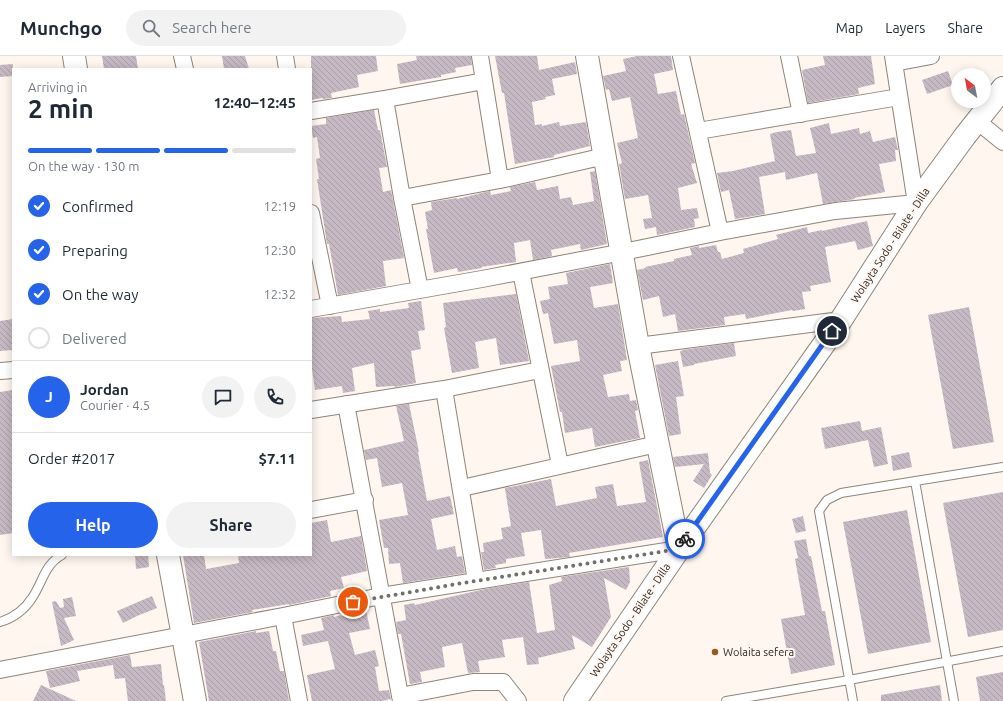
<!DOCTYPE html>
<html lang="en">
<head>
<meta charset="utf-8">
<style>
	:root { --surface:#fff; --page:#f2f2f3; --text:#1f2937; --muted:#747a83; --line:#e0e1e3; --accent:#2563eb }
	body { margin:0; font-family:Ubuntu,sans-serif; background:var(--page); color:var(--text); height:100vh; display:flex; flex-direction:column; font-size:15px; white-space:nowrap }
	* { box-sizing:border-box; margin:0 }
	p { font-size:13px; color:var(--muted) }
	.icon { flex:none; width:22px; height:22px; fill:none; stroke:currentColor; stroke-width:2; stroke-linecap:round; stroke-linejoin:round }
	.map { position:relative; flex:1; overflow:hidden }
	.side { position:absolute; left:12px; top:12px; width:300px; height:488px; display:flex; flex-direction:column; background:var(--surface); border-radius:0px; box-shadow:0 2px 10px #0003 }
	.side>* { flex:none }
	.needle { width:26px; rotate:328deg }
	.buttons { position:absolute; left:951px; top:12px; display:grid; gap:8px }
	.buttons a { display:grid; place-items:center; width:40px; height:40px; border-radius:50%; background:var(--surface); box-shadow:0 2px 10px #0003; font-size:20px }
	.pin { position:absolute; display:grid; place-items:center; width:34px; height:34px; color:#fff; margin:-17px; border:2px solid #fff; border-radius:50%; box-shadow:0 1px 4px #0007 }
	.courier { position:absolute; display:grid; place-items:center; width:40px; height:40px; margin:-20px; border:3px solid #2563eb; border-radius:50%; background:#fff; color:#222; box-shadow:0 1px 5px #0007 }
	.headline em { font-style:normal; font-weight:700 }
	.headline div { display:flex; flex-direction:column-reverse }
	.headline { display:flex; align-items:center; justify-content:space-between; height:68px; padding:0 16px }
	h1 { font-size:26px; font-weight:700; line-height:30px }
	.bar { display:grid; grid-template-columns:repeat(4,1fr); gap:6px 4px; align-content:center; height:48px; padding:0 16px }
	.bar i { height:5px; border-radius:3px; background:var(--line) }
	.bar .on { background:var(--accent) }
	.bar p { grid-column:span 4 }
	.line { display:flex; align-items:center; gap:10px; padding:0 16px; border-top:1px solid var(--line) }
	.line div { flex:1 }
	.round { display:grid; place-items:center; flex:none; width:42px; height:42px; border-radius:21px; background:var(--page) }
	ol { padding:0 16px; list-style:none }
	li { display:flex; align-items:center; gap:12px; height:44px }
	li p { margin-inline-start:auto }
	li .icon { padding:4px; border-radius:50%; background:var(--accent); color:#fff; stroke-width:4 }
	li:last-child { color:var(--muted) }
	li i { width:22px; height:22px; border:2px solid var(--line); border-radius:50% }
	.action { display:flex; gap:8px; margin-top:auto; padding:8px 16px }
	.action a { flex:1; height:46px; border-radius:24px; background:var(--accent); color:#fff; font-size:16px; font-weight:700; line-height:46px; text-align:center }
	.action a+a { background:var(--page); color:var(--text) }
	header { display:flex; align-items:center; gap:24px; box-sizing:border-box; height:56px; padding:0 20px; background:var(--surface); border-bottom:1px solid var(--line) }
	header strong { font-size:19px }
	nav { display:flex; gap:22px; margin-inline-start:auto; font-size:14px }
	.search { width:280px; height:36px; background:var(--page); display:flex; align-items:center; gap:10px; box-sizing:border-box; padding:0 14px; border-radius:22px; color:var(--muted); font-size:15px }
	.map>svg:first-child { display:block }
</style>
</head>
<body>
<header>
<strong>Munchgo</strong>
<div class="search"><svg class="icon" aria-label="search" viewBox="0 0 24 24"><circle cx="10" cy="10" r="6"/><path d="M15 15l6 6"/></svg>Search here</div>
<nav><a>Map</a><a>Layers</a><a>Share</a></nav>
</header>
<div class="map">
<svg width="1003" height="645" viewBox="0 0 1003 645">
	<defs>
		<pattern id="building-back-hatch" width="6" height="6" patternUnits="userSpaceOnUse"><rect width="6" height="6" fill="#c7b9c3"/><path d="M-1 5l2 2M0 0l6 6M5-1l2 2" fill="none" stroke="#ab9fa7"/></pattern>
	</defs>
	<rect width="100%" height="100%" fill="#fef6ef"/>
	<!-- building -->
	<path fill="url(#building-back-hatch)" d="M102 0H136L138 13H104Z
		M222 0H245L249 13H224Z
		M311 0H376L378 15 357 19 359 31 331 37 332 42 323 43 322 42 311 44Z
		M416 0H471L472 9 455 12 456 16 441 19V21L400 28 397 8 417 4Z
		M495 0H537L539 14 575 6 577 18 552 23 555 39 545 41 546 43 532 46 535 69 542 68V70L559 66 560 70 586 66 590 90 554 99V101L515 108 504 37H502Z
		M637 0H671L673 14 654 18 658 38 676 35 681 59 684 58 695 107 691 108 697 127 678 132 681 154 697 152 699 162 694 163 695 171 657 179 656 171 645 173 643 163 652 162 648 139 625 143 619 108 622 107 617 87 638 82 630 41 612 45 609 33 606 34 603 20 626 15 623 3Z
		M823 0H871L875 28 858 32 859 38 808 47 802 14 825 9Z
		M13 8V20L0 21V9Z
		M948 15 953 29 927 38 922 24Z
		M374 54 378 74H380L387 111 379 112 383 136 391 134 404 202 383 205 386 230 338 239 329 188H327L317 123H319L316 103 320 102 317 81 313 82 311 70 326 68V62Z
		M829 67 831 78 859 72 860 78 870 75 873 86 895 81 898 94H895L896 105 879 108 885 136 854 142 855 143 823 148 817 117 786 124 785 116 759 121 765 158 735 163 729 134 721 136 717 117 733 115 775 105 770 78 777 76 791 74 796 100 816 97 810 72Z
		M595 115 607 188 581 194 580 188 551 194 552 200 533 204 530 184 514 187 516 206 481 211 482 212 458 216 457 212 434 217 426 173H428L425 156 432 154 431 146 457 142V143L490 135 491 139 511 135 510 131 535 126 537 134 558 130 560 143 571 141 573 149 594 145 590 116Z
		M867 165 873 190 858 194 855 185 825 191 831 226 810 230 811 235 802 236 805 253 793 255 792 254 746 263 745 258 724 261 725 269 678 275 675 258 663 261 659 240 643 244 637 214 646 212 645 211 674 205V203L692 199 690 192 699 190V192L716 189 718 196H720L722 203 744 197 743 193 778 183 776 179 807 171 808 177 822 174V175Z
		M610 208 613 227 590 231 594 252 618 248 627 304 620 305 622 315 603 319 608 341 629 338 630 345 636 344 638 354 635 355 640 382 595 391 592 372 565 377 562 356H560L551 310 580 305 577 284 554 288 548 257 543 258 540 245 550 243 548 231 568 228 566 217Z
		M516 238 529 305 500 309 496 282 475 286 479 312 452 317 444 272 446 271 443 247Z
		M421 245 425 274 418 275 421 293 411 295 416 327 395 331 394 330 376 331 374 307 352 312 355 335 343 337 342 330 315 334 311 306V262L341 260 342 266 370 263 368 255 380 253V256L409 252 408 247Z
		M969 251 994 386 953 393 928 259Z
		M13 263V294L0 295V265Z
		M734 287 736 300 694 308V309L683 311 680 295H682V294Z
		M678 305 684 340 676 341 681 378 669 380 655 309Z
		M13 334V477L0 479V336Z
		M409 348 419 396H418L427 445 450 440 454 458 431 463 437 494 455 490 457 501 462 500 465 517 403 527 400 507 389 508 388 492H384L379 464 408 459 402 427 382 431 377 402 366 404 364 394 404 385 396 350Z
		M860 365 862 375 881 371 888 408 874 411 868 384 825 393 821 372Z
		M909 396 912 411 893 415 891 400Z
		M708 397 710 417 712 419 704 432 693 425 704 408 675 411 673 401Z
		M648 404 663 481 569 497 570 501 545 503 541 474 521 477 525 500 506 503V507L495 509 496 512 484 514 481 496H484L483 487 503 483 501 472 511 470 505 432 551 423 556 450 597 442 595 431 613 428 617 450 646 446 639 406Z
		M1003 436V574L968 581 943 447Z
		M907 454 931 586 868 598 843 466Z
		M803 460 806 475 796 477 792 463Z
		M327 464 331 486 361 480 367 515 341 521 344 532 330 535 331 540 289 549V548L252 554 253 556 194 567 183 499H204L206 513 239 507 238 499H311V467Z
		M806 483 809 500H811L822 555H825L835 609 791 618 781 563 805 559 795 503 798 502 794 485Z
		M135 499H148L149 511 136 513Z
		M629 511 630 526 626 534 604 522 611 561 592 591 572 579 575 593 538 602 539 608 527 609 523 581 502 584 505 601 478 605 480 616 468 617 462 587 442 591 445 611 420 616 422 626 410 628 401 578H398L396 566 406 564 404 549 414 547 415 549 485 533 529 526 537 577 555 574 549 529 562 525 561 521Z
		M152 540 157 552 137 560 123 567 117 555Z
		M72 541 76 560 64 562 74 584 61 590 52 546 56 545 60 552 64 551 63 543Z
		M366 554 370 573 349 577 355 599 375 594 379 610 375 611 379 635 389 634 391 643 382 645H312L307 619 335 613 328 585 303 590 301 579 324 574 321 562 334 559V561L341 559 342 560Z
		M256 575V577L269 575 273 595H276L280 615H284L289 645H209L199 586Z
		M130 599 132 611 161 608 163 629H164L166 645H128L125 622 115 623 113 609 77 615 80 625 50 632 46 615Z
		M1003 616V645H980L976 621Z
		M41 629 76 645H33Z
		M940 629 942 645H881V639Z"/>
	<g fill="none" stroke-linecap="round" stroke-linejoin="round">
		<!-- lane casing -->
		<g stroke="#8f8479" stroke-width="10">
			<path id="lane" d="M915 425 954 645
				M0 566C13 562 25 553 32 542 43 526 44 509 62 499
				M726 645 849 624 1003 595
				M853 645 819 455 827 444 841 437 1003 411"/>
		</g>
		<!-- street casing -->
		<g stroke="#8f8479" stroke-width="18">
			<path id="street" d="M182 0 185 13
				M285 0 287 13
				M480 0 500 124
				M681 0 720 176
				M789 0 801 58
				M894 7 931 0
				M385 43 402 142 420 234
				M311 55 385 43 484 25
				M977 65 1003 86
				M698 75 899 41
				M402 142 500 124 605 100
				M311 157 330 250
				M521 216 560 409
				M311 253 482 223 623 196 720 176 835 155 916 147 893 0
				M638 290 841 264
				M0 315 13 314
				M444 333 476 525
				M346 348 401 645
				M311 354 444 333 540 314
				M462 432 657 388
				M311 454 365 444
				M283 560 299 645
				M0 614 283 560 381 540 679 493
				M400 640 473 626H503L518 645"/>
		</g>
		<!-- secondary casing -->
		<g stroke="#8f8479" stroke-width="24">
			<path id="secondary" d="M74 0 76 13
				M587 0 638 290 679 493
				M168 499 195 645
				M575 645 679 493 841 264 916 147 965 80 1003 32"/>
		</g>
		<!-- lane -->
		<use href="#lane" stroke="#fff" stroke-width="8"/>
		<!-- street -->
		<use href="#street" stroke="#fff" stroke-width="16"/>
		<!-- secondary -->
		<use href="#secondary" stroke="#fff" stroke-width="22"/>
	</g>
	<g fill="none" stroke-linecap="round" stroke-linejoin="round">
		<!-- done -->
		<path stroke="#756f6a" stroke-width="4" stroke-dasharray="0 7.2" d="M353 546 463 527 679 493 685 483"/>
		<!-- route -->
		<path stroke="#2563eb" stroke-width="5" d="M685 483 832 275"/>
	</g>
	<!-- markers -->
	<circle fill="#965b1b" stroke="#fef6ef" stroke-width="1.5" cx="715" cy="596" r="4"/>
	<g text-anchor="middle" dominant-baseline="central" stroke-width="4" stroke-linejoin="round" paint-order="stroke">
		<!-- street labels -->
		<g font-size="11" fill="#2b2622" stroke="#fef6ef">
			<text transform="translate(890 189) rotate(-57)">Wolayta Sodo - Bilate - Dilla</text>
			<text transform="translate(630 564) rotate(-56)">Wolayta Sodo - Bilate - Dilla</text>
		</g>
		<!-- poi labels -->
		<g font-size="11" fill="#2b2622" stroke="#fef6ef" text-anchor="start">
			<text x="723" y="596">Wolaita sefera</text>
		</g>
	</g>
</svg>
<div class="buttons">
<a><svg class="needle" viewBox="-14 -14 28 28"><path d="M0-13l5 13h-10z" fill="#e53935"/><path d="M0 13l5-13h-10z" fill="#747a83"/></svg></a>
</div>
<div class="pin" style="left:353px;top:546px;background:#ea580c"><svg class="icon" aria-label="bag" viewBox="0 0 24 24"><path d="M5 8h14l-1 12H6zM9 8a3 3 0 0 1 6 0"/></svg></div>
<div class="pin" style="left:832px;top:275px;background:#1f2937"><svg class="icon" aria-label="home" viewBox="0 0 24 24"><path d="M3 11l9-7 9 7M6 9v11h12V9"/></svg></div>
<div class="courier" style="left:685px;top:483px"><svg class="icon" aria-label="bike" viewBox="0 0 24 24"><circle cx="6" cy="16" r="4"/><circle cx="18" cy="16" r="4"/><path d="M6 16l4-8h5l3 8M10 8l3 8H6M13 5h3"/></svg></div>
<section class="side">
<div class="headline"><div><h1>2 min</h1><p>Arriving in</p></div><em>12:40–12:45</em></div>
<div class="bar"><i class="on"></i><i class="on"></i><i class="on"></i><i></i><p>On the way · 130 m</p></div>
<ol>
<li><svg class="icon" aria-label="check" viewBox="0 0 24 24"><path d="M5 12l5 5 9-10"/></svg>Confirmed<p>12:19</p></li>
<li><svg class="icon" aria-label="check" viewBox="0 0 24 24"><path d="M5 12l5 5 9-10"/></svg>Preparing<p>12:30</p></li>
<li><svg class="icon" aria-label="check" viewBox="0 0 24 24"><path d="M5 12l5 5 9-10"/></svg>On the way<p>12:32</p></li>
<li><i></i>Delivered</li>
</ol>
<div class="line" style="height:72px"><b class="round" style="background:var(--accent);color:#fff">J</b><div><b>Jordan</b><p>Courier · 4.5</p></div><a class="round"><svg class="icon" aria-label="chat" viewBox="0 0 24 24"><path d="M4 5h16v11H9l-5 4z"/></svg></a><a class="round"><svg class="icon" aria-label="phone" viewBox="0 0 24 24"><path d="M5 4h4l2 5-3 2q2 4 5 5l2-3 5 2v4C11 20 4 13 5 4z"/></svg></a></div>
<div class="line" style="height:52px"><div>Order #2017</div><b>$7.11</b></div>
<div class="action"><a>Help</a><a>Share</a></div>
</section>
</div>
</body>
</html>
